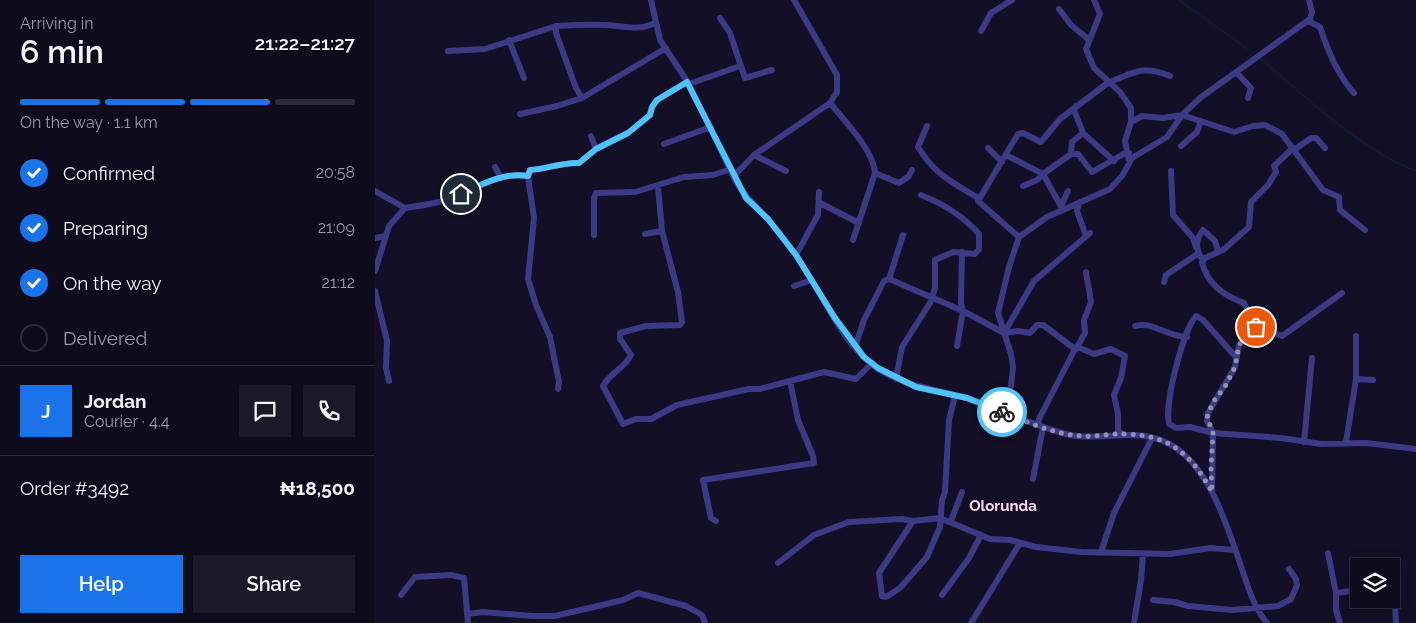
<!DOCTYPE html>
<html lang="en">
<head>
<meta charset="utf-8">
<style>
	:root { --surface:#0e0b1c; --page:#1c1929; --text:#f1f3f6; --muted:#9b9ba3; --line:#2e2b3b; --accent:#1a73e8 }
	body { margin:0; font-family:Raleway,sans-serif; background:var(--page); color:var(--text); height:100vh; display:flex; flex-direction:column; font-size:19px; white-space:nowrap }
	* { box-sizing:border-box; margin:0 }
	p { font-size:16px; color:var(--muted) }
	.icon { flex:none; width:28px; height:28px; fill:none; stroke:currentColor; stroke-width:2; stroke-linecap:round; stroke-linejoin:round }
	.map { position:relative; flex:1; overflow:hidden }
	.details { display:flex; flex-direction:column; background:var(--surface); width:375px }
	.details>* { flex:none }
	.fabs { position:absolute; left:975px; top:558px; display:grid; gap:10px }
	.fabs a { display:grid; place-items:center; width:50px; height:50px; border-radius:0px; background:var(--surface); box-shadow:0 2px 12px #0003,0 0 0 1px var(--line); font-size:25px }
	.pin { position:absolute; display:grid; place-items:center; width:42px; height:42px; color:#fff; margin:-21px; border:2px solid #fff; border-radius:50%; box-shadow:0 1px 5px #0007 }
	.courier { position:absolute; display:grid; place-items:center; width:50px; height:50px; margin:-25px; border:4px solid #4fc3f7; border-radius:50%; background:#fff; color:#222; box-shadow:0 1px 6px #0007 }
	.summary em { font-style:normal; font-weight:600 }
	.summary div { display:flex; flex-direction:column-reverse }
	.summary { display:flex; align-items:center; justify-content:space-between; height:85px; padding:0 20px }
	h1 { font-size:32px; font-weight:600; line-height:38px }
	.bar { display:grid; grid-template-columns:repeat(4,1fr); gap:8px 5px; align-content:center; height:60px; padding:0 20px }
	.bar i { height:6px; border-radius:4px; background:var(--line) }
	.bar .active { background:var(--accent) }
	.bar p { grid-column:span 4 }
	.line { display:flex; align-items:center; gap:12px; padding:0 20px; border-top:1px solid var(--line) }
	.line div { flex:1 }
	.round { display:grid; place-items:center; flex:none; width:52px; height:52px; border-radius:0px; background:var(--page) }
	ol { padding:0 20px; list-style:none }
	li { display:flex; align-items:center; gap:15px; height:55px }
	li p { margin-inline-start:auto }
	li .icon { padding:5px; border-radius:50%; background:var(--accent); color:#fff; stroke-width:4 }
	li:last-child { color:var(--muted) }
	li i { width:28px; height:28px; border:2px solid var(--line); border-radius:50% }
	.action { display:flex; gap:10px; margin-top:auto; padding:10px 20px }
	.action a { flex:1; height:58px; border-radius:0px; background:var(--accent); color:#fff; font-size:20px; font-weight:600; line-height:58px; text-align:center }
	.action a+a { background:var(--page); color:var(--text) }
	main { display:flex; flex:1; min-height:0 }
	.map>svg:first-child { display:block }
</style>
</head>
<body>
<main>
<section class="details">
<div class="summary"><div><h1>6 min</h1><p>Arriving in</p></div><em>21:22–21:27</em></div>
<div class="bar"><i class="active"></i><i class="active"></i><i class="active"></i><i></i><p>On the way · 1.1 km</p></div>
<ol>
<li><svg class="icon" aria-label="check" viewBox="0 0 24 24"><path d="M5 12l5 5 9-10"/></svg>Confirmed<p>20:58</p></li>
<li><svg class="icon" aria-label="check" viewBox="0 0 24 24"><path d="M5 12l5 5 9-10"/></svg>Preparing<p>21:09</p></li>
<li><svg class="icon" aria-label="check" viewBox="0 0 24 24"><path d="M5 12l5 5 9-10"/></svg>On the way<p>21:12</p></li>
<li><i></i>Delivered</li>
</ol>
<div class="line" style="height:90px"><b class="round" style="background:var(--accent);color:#fff">J</b><div><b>Jordan</b><p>Courier · 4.4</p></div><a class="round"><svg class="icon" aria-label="chat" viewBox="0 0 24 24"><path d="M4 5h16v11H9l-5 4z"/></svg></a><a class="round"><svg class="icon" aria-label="phone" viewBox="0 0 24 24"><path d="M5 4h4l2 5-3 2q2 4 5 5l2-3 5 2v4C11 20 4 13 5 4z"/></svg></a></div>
<div class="line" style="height:65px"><div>Order #3492</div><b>₦18,500</b></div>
<div class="action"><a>Help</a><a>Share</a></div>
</section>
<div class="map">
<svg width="1041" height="623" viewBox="0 0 1041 623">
	<rect width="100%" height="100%" fill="#130f26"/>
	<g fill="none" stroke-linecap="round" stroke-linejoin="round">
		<!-- stream -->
		<path stroke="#0c2248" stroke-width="1" d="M804 0 881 55
			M885 58C930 96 985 150 1041 171"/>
		<!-- minor -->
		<path stroke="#3d3a85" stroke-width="6" d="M276 0 285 40 314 84 362 184C372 198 383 208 394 221 404 232 413 244 422 257 448 293 465 343 503 369 531 387 561 389 592 398 626 408 659 427 695 435 732 442 766 424 801 448 837 473 853 529 867 569 873 587 879 608 892 623
			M719 0 725 14 711 49 719 68 745 92 756 108V122L750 141 754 161
			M684 9 696 25 713 39
			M345 18 355 33 370 78 397 70
			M933 21 945 27C953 51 962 74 979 93
			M281 22C265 32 249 26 232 25 215 24 198 25 181 26V33L201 88 207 98 291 48
			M606 31 616 13 637 0
			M134 40 149 78
			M73 51 110 49 181 26
			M861 72 876 88 873 98
			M735 82C760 72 768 65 795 76
			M314 84 365 66
			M455 103C469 120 499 151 500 173L478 240
			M701 106 699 110 708 133
			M145 114 182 106 207 98
			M756 122 767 116 788 118 807 115 859 132 878 126 890 125 907 134 948 190 964 197 965 210 990 230
			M552 126 543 147C560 175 577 182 603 198
			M216 136 221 149
			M289 144 336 127
			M806 146 822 132 826 121
			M613 148 627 162
			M919 150 936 138H941L950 148
			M696 154 697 142 708 133 739 161
			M379 155 411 171
			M631 155 668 174 696 154H703L717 172 752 152 754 153
			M120 167 126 178
			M796 171 798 215 818 238 821 247
			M500 173 524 183 534 176 537 170
			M359 176 379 155 455 103 462 92V75L419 0
			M283 186 287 231 303 292 307 322 305 325 271 326 245 333V339L256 355C249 369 237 371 228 386L248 424 261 419H276L302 405 374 389H385L449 372 481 379 497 363
			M648 186 662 180 668 174 688 210
			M0 191 30 208 14 226 0 271
			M445 203 484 223
			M704 203 702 211 711 236
			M686 206 693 191
			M30 208C43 206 58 204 72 200 99 191 123 171 153 176
			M270 234 287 231
			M219 235V198L221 193 260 192 309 177 338 175 356 169
			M644 237 603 201 643 134 648 133 666 142 685 119 734 82
			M0 238 11 236
			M421 255 443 215 444 192
			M828 260C820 250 820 240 828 230L840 241 843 251
			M514 279 528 235
			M789 282 791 275 824 253
			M419 286 437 280
			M0 291 12 341 11 368 14 381
			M760 326C779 321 791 337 812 337
			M881 327 869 303C849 296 832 284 827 262L830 258 848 250 874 227 876 202 893 185 901 172 899 166 918 148
			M881 327 907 336 967 293
			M629 333 659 281 715 233
			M582 346 588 311 586 303 587 252
			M480 347 489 320 509 281 514 279 588 311 629 333 643 331 655 333 662 325H668L700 349 664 419 663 425
			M702 347 710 333 709 320 716 302 711 272
			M700 349 705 348 719 354 736 349 750 356 746 378 739 395 743 414V431L748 434
			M860 356 828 320 821 316C808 330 789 405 794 424L801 428 815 427 838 433 906 438 946 444 991 443 1041 449
			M521 379 527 347 555 303 560 288V260L578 252 600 254 604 249V234C588 216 569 204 546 195
			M981 379 998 380
			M183 389 184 382 175 337 161 305 153 279 159 218 153 176 155 170C172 169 188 162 204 163L221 149 253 133 275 115 277 107 282 100 312 82
			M627 412 636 386 638 367 636 354 623 313 634 267 644 237 672 217 735 189 747 176 757 158 792 137 807 115 825 98 935 19 937 12 934 0
			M929 442 937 358
			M971 442 981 379V336
			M658 479 668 427
			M837 490 838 433 832 421 833 413 860 367 864 345 881 327
			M341 521 336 518 328 480 439 463 438 456 423 420 415 381
			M538 521 504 573 507 596 511 597 525 588 552 557 565 527 567 500 570 492 574 420 580 396
			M576 521 587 492
			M726 552 739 513 777 438
			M953 553 961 593V610L965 623
			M403 563 439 535 474 522 527 519 538 521 565 518 615 539 635 540 661 547 706 552 795 554 835 548 860 550
			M961 593 984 590
			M26 595 40 577 76 575 89 578 93 623
			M567 595 594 558 606 535
			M778 600 799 602 813 606 857 610 903 606 916 599 922 585 921 579 914 569
			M1020 604 1021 623
			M92 614 108 612 158 616H180L248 600 263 593 311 606 327 615 330 623
			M596 623 645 543
			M759 623 766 580 768 554"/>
	</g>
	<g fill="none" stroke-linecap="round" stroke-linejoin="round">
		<!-- done -->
		<path stroke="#948fb3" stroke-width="5" stroke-dasharray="0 9" d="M627 412C652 422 681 435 708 436 722 437 736 433 750 434 795 435 816 454 837 492L836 468 838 433 832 417 838 402 851 385 860 367 864 345 881 327"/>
		<!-- route -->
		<path stroke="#4fc3f7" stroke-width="6" d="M86 194C107 184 129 172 153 176L155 170C172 169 188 162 204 163L221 149 253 133 275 115 277 107 282 100 312 82 371 198 393 219 421 255 460 318 489 357 503 368 541 387 592 398 627 412"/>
	</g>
	<g text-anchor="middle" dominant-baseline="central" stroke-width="4.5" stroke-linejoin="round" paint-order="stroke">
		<!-- quarter labels -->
		<g font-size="15" font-weight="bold" fill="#ffd6f0" stroke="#130f26">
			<text x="628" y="506">Olorunda</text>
		</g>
	</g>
</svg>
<div class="fabs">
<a><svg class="icon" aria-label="layers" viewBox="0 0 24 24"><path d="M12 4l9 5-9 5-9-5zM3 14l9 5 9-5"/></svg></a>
</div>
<div class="pin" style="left:881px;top:327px;background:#ea580c"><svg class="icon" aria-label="bag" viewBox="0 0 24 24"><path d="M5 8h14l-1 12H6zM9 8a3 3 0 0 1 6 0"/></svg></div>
<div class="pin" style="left:86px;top:194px;background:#1f2937"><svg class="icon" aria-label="home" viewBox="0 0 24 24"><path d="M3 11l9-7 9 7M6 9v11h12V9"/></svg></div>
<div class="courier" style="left:627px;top:412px"><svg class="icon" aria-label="bike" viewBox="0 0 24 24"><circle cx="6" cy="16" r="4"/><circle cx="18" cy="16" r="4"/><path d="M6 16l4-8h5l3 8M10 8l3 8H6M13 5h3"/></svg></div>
</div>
</main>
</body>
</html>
